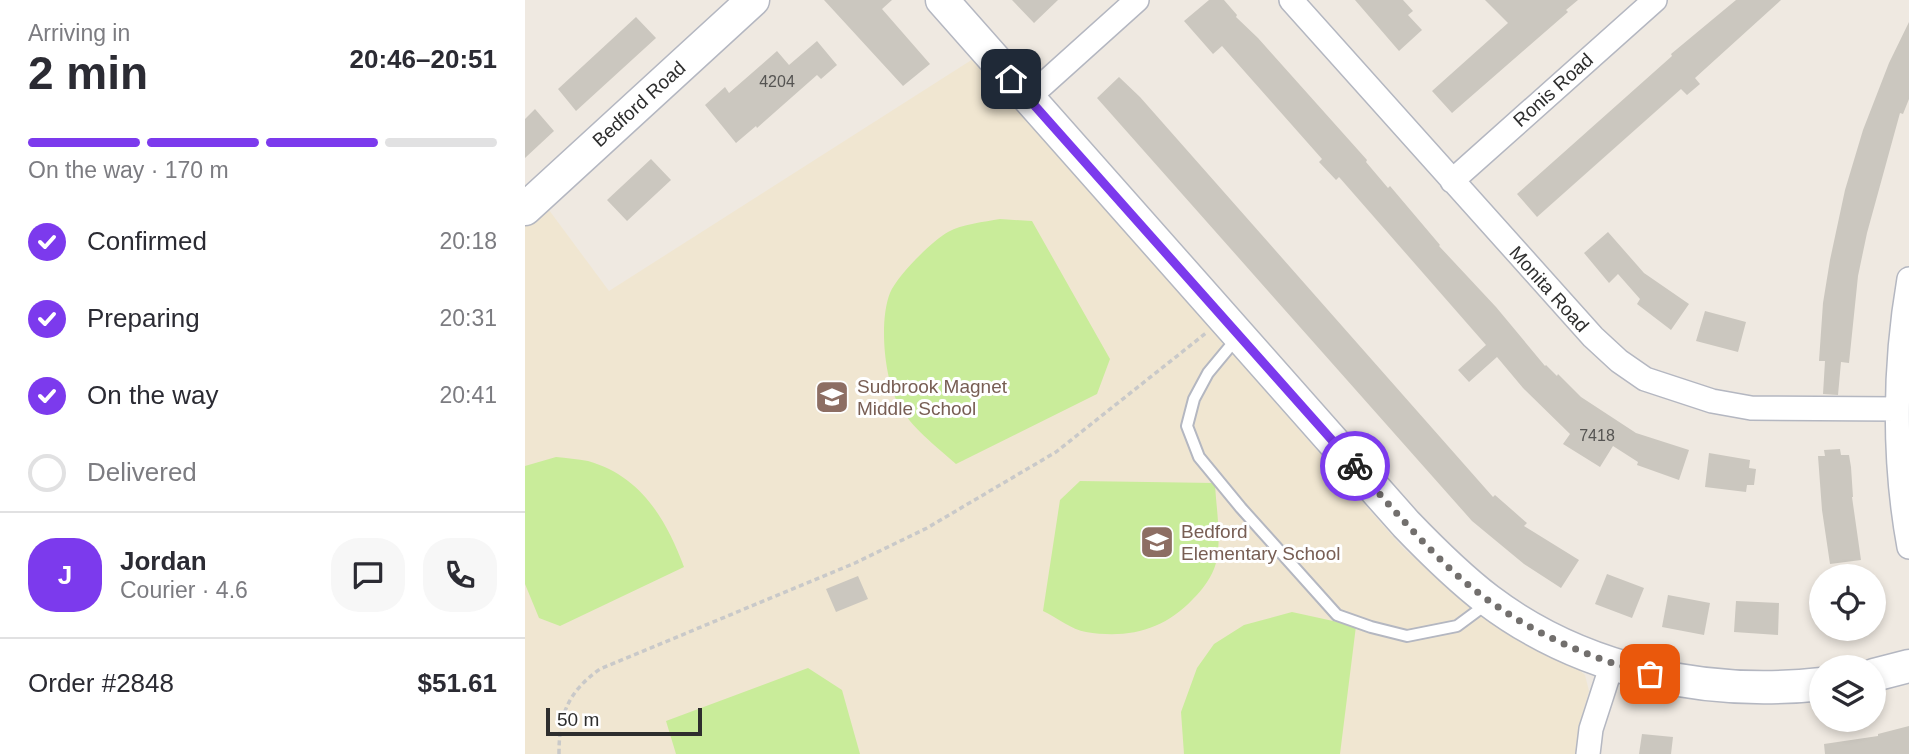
<!DOCTYPE html>
<html lang="en">
<head>
<meta charset="utf-8">
<style>
	:root { --surface:#fff; --page:#f7f7f7; --text:#2b2b33; --muted:#7c7c81; --line:#e1e1e2; --accent:#7c3aed }
	body { margin:0; font-family:Helvetica,sans-serif; background:var(--page); color:var(--text); height:100vh; display:flex; flex-direction:column; font-size:26px; white-space:nowrap }
	* { box-sizing:border-box; margin:0 }
	p { font-size:23px; color:var(--muted) }
	.icon { flex:none; width:38px; height:38px; fill:none; stroke:currentColor; stroke-width:2; stroke-linecap:round; stroke-linejoin:round }
	.map { position:relative; flex:1; overflow:hidden }
	.side { display:flex; flex-direction:column; background:var(--surface); width:525px }
	.side>* { flex:none }
	.controls { position:absolute; left:1284px; top:564px; display:grid; gap:14px }
	.controls a { display:grid; place-items:center; width:77px; height:77px; border-radius:50%; background:var(--surface); box-shadow:0 4px 10px #0003; font-size:35px }
	.scale { position:absolute; left:21px; bottom:18px; width:156px; box-sizing:border-box; padding-left:7px; border:4px solid #2e2e2e; border-top:0; font-size:19px; line-height:24px; white-space:nowrap; color:#2e2e2e; -webkit-text-stroke:5px #fff; paint-order:stroke }
	.pin { position:absolute; display:grid; place-items:center; width:60px; height:60px; color:#fff; margin:-30px; border-radius:14px; box-shadow:0 4px 10px #0006 }
	.courier { position:absolute; display:grid; place-items:center; width:70px; height:70px; margin:-35px; border:5px solid #7c3aed; border-radius:50%; background:#fff; color:#222; box-shadow:0 2px 9px #0007 }
	.headline em { font-style:normal; font-weight:700 }
	.headline div { display:flex; flex-direction:column-reverse }
	.headline { display:flex; align-items:center; justify-content:space-between; height:119px; padding:0 28px }
	h1 { font-size:46px; font-weight:700; line-height:52px }
	.bar { display:grid; grid-template-columns:repeat(4,1fr); gap:10px 7px; align-content:center; height:84px; padding:0 28px }
	.bar i { height:9px; border-radius:5px; background:var(--line) }
	.bar .active { background:var(--accent) }
	.bar p { grid-column:span 4 }
	.line { display:flex; align-items:center; gap:18px; padding:0 28px; border-top:2px solid var(--line) }
	.line div { flex:1 }
	.round { display:grid; place-items:center; flex:none; width:74px; height:74px; border-radius:28px; background:var(--page) }
	ol { padding:0 28px; list-style:none }
	li { display:flex; align-items:center; gap:21px; height:77px }
	li p { margin-inline-start:auto }
	li .icon { padding:7px; border-radius:50%; background:var(--accent); color:#fff; stroke-width:4 }
	li:last-child { color:var(--muted) }
	li i { width:38px; height:38px; border:4px solid var(--line); border-radius:50% }
	main { display:flex; flex:1; min-height:0 }
	.map>svg:first-child { display:block }
</style>
</head>
<body>
<main>
<section class="side">
<div class="headline"><div><h1>2 min</h1><p>Arriving in</p></div><em>20:46–20:51</em></div>
<div class="bar"><i class="active"></i><i class="active"></i><i class="active"></i><i></i><p>On the way · 170 m</p></div>
<ol>
<li><svg class="icon" aria-label="check" viewBox="0 0 24 24"><path d="M5 12l5 5 9-10"/></svg>Confirmed<p>20:18</p></li>
<li><svg class="icon" aria-label="check" viewBox="0 0 24 24"><path d="M5 12l5 5 9-10"/></svg>Preparing<p>20:31</p></li>
<li><svg class="icon" aria-label="check" viewBox="0 0 24 24"><path d="M5 12l5 5 9-10"/></svg>On the way<p>20:41</p></li>
<li><i></i>Delivered</li>
</ol>
<div class="line" style="height:126px"><b class="round" style="background:var(--accent);color:#fff">J</b><div><b>Jordan</b><p>Courier · 4.6</p></div><a class="round"><svg class="icon" aria-label="chat" viewBox="0 0 24 24"><path d="M4 5h16v11H9l-5 4z"/></svg></a><a class="round"><svg class="icon" aria-label="phone" viewBox="0 0 24 24"><path d="M5 4h4l2 5-3 2q2 4 5 5l2-3 5 2v4C11 20 4 13 5 4z"/></svg></a></div>
<div class="line" style="height:91px"><div>Order #2848</div><b>$51.61</b></div>
</section>
<div class="map">
<svg width="1384" height="754" viewBox="0 0 1384 754">
	<rect width="100%" height="100%" fill="#efe9e1"/>
	<!-- education -->
	<path fill="#f0e6d1" d="M448 59 878 548 957 616 1034 661 1053 669 1060 675 1064 691 1058 712 1051 754H0V225L21 206 84 291Z"/>
	<!-- pitch -->
	<path fill="#c9ec9a" d="M475 219 507 221 585 359 572 394 431 464C410 445 386 428 373 403 359 377 354 321 365 293 372 276 407 241 423 232 437 224 459 222 475 219Z
		M31 457C41 458 53 459 63 461 116 476 141 519 159 567L35 626 14 618 0 584V466Z
		M555 481 690 483C691 508 697 538 691 563 687 577 678 589 668 599 639 630 603 639 561 632 547 630 531 617 518 611L535 500Z
		M767 612 831 626 815 754H659L656 712 672 668 689 644 719 625Z
		M283 668 317 690 335 754H151L141 721Z"/>
	<!-- building -->
	<path fill="#cbc7bf" d="M299 0H367L357 9 405 64 378 86Z
		M487 0H533L509 23Z
		M684 0H699L712 15 711 17 733 38 842 160 841 162 863 188 865 186 915 245 914 246 971 307 1020 366 1021 365 1032 376 1033 374 1056 397 1111 433 1164 450 1154 480 1112 465 1113 462 1088 446 1075 467 1038 444 1045 434 998 388 972 357 944 382 933 370 961 345 814 177 811 180 794 162 797 159 697 46 688 54 659 21Z
		M830 0H878L888 11 883 15 897 30 874 51Z
		M960 0H1053L1041 10 1043 12 927 113 907 91 983 23Z
		M1211 0H1256L1170 78 1175 84 1162 95 1156 89 1012 217 992 194 1147 56 1146 54Z
		M111 17 131 38 51 111 33 89Z
		M1384 22V99L1378 114 1375 113 1342 233 1333 276 1324 363 1316 362 1313 395 1298 394 1300 361H1294L1298 303 1305 260 1320 190 1338 130 1364 63Z
		M292 41 312 65 296 79 292 75 232 128 231 126 211 143 180 105 200 87 204 93 252 51 264 65Z
		M594 77 615 97 968 497 970 495 1002 523 999 526 1054 560 1036 588 999 564 947 521 572 98Z
		M10 109 29 131 0 158V119Z
		M126 159 146 180 102 221 82 200Z
		M1083 232 1119 273 1164 304 1146 330 1112 304 1115 299 1093 274 1084 283 1059 253Z
		M1180 311 1221 322 1213 352 1171 341Z
		M1315 449 1316 455H1324L1326 467 1328 497H1327L1336 560 1305 564 1297 510 1293 456H1300L1299 450Z
		M1184 453 1225 460 1224 468 1231 469 1229 485H1222L1221 492 1180 487Z
		M1082 574 1119 588 1107 618 1070 604Z
		M333 576 343 599 311 612 301 589Z
		M1143 595 1185 603 1179 635 1137 627Z
		M1211 601 1254 603 1253 635 1209 632Z
		M1384 726V754H1300L1299 744 1353 736V734Z
		M1117 734 1148 737 1146 754H1114Z"/>
	<g fill="none" stroke-linecap="round" stroke-linejoin="round">
		<!-- lane casing -->
		<g stroke="#b4b7c1" stroke-width="14">
			<path id="lane" d="M712 338 683 373 669 399 662 426 674 457 716 508 812 615 846 627 882 636 932 626 963 603"/>
		</g>
		<!-- street casing -->
		<g stroke="#b4b7c1" stroke-width="26">
			<path id="street" d="M766 0 1068 337 1094 361 1120 379 1187 401 1226 408 1372 409
				M503 98 612 0
				M927 181 1130 0
				M1384 279C1369 366 1368 460 1384 547
				M1063 754 1066 729 1087 664"/>
		</g>
		<!-- secondary casing -->
		<g stroke="#b4b7c1" stroke-width="35">
			<path id="secondary" d="M417 0 881 524C907 551 933 577 963 600 1057 671 1181 697 1297 684
				M0 209 228 0
				M1349 675 1384 666"/>
		</g>
		<!-- path -->
		<path stroke="#c9c9c9" stroke-width="3.5" stroke-dasharray="5 3.5" stroke-linecap="butt" d="M34 754C34 714 43 692 75 669L330 563 402 528 531 452 681 333"/>
		<!-- lane -->
		<use href="#lane" stroke="#fff" stroke-width="10"/>
		<!-- street -->
		<use href="#street" stroke="#fff" stroke-width="23"/>
		<!-- secondary -->
		<use href="#secondary" stroke="#fff" stroke-width="32"/>
	</g>
	<g fill="none" stroke-linecap="round" stroke-linejoin="round">
		<!-- done -->
		<path stroke="#726f6d" stroke-width="7" stroke-dasharray="0 12.6" d="M830 466C860 500 889 534 921 565 977 619 1050 655 1125 674"/>
		<!-- route -->
		<path stroke="#7c3aed" stroke-width="9" d="M486 79 830 466"/>
	</g>
	<!-- icons -->
	<defs>
		<g id="school-square" transform="scale(1.75)"><rect x="-9" y="-9" width="18" height="18" rx="4" fill="#8d6e63" stroke="#fff"/><path d="M0-5L7-2L0 1L-7-2ZM-4 1L0 2.5L4 1V4Q0 6-4 4Z" fill="#fff"/></g>
	</defs>
	<g fill-rule="evenodd">
		<use href="#school-square" x="307" y="397"/>
		<use href="#school-square" x="632" y="542"/>
	</g>
	<g text-anchor="middle" dominant-baseline="central" stroke-width="6" stroke-linejoin="round" paint-order="stroke">
		<!-- number labels -->
		<g font-size="16" fill="#555452">
			<text x="252" y="81">4204</text>
			<text x="1072" y="435">7418</text>
		</g>
		<!-- street labels -->
		<g font-size="19" fill="#2e2e2e" stroke="#fff">
			<text transform="translate(1028 90) rotate(-42)">Ronis Road</text>
			<text transform="translate(114 104) rotate(-42)">Bedford Road</text>
			<text transform="translate(1024 289) rotate(48)">Monita Road</text>
		</g>
		<!-- education labels -->
		<g font-size="19" fill="#785e54" stroke="#fff" text-anchor="start">
			<text x="332" y="386">Sudbrook Magnet<tspan x="332" dy="22">Middle School</tspan></text>
			<text x="656" y="531">Bedford<tspan x="656" dy="22">Elementary School</tspan></text>
		</g>
	</g>
</svg>
<div class="controls">
<a><svg class="icon" aria-label="locate" viewBox="0 0 24 24"><circle cx="12" cy="12" r="6"/><path d="M12 2v4M12 18v4M2 12h4M18 12h4"/></svg></a>
<a><svg class="icon" aria-label="layers" viewBox="0 0 24 24"><path d="M12 4l9 5-9 5-9-5zM3 14l9 5 9-5"/></svg></a>
</div>
<div class="scale">50 m</div>
<div class="pin" style="left:1125px;top:674px;background:#ea580c"><svg class="icon" aria-label="bag" viewBox="0 0 24 24"><path d="M5 8h14l-1 12H6zM9 8a3 3 0 0 1 6 0"/></svg></div>
<div class="pin" style="left:486px;top:79px;background:#1f2937"><svg class="icon" aria-label="home" viewBox="0 0 24 24"><path d="M3 11l9-7 9 7M6 9v11h12V9"/></svg></div>
<div class="courier" style="left:830px;top:466px"><svg class="icon" aria-label="bike" viewBox="0 0 24 24"><circle cx="6" cy="16" r="4"/><circle cx="18" cy="16" r="4"/><path d="M6 16l4-8h5l3 8M10 8l3 8H6M13 5h3"/></svg></div>
</div>
</main>
</body>
</html>
